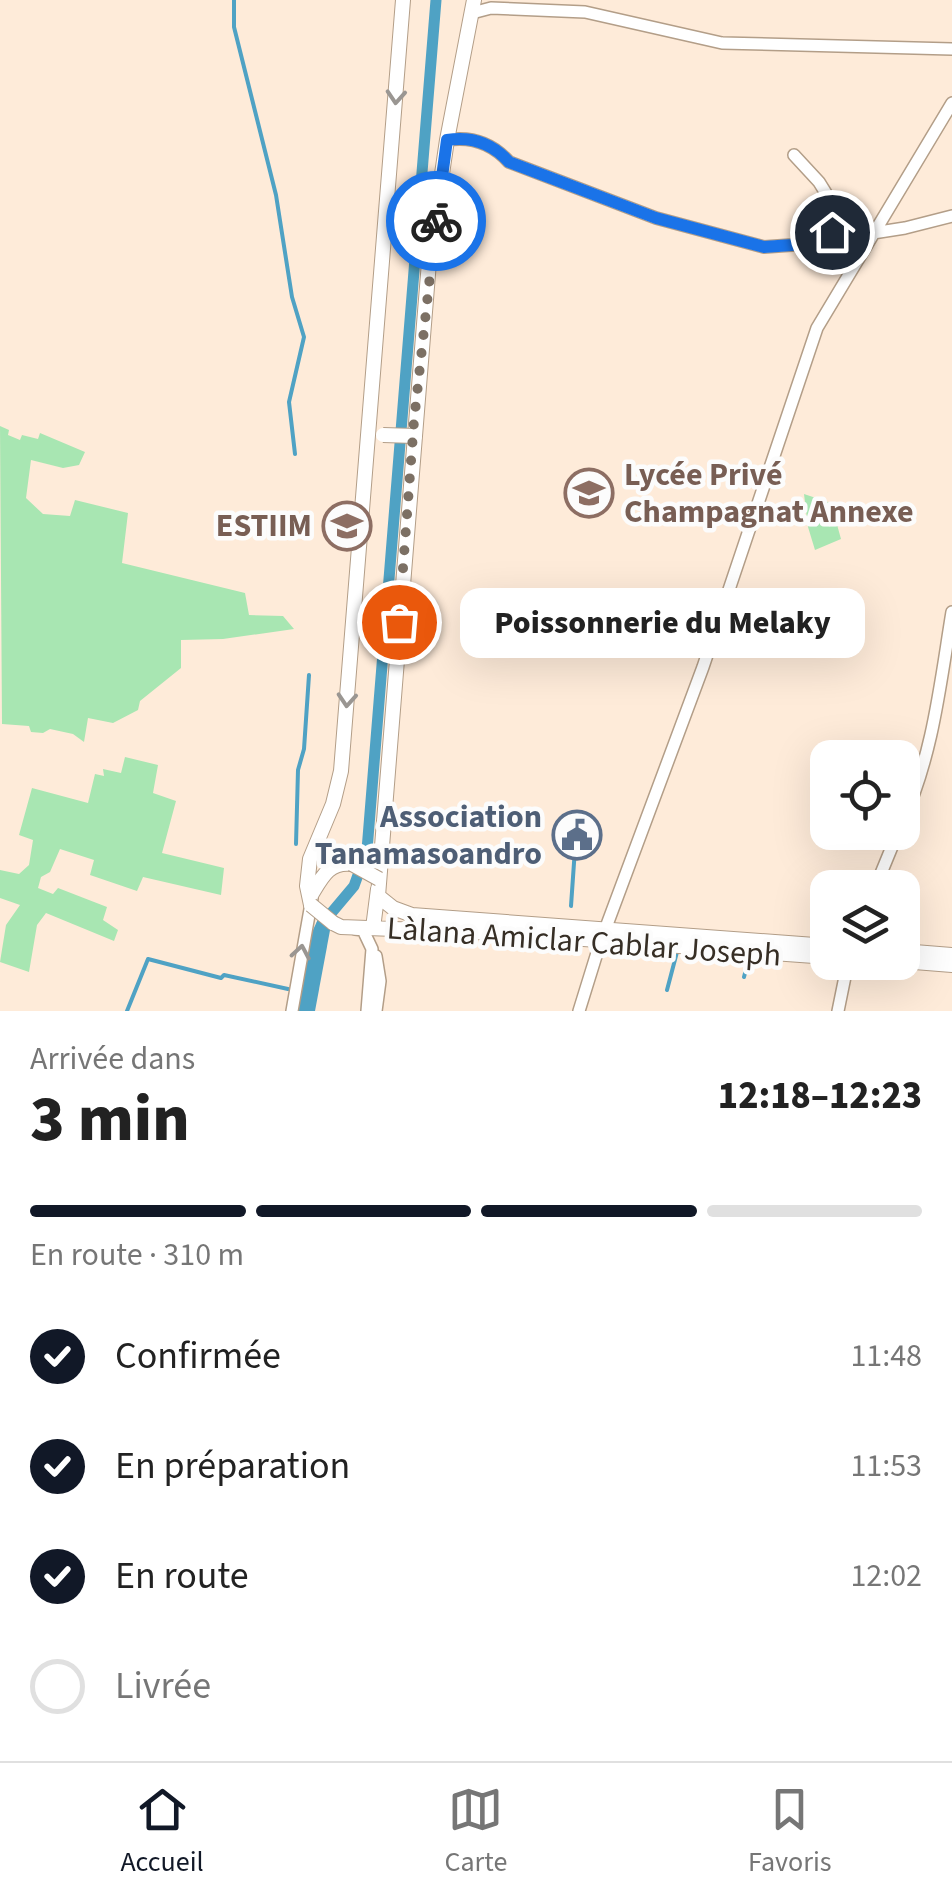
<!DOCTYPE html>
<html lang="fr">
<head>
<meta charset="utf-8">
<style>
	:root { --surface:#fff; --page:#f6f6f6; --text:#222; --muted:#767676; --line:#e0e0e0; --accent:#111827 }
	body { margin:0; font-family:"Source Sans 3",sans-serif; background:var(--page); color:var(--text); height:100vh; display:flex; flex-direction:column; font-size:38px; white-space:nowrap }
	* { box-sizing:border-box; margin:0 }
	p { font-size:32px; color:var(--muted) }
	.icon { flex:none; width:55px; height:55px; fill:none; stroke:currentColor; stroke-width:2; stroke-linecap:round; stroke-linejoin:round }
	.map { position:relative; height:1011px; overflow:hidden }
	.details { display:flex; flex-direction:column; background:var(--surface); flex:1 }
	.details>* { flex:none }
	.controls { position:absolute; left:810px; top:740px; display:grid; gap:20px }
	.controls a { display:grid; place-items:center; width:110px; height:110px; border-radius:20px; background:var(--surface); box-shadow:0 10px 40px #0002; font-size:50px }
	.pin { position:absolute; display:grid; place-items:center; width:85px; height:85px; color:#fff; margin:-42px; border:5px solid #fff; border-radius:50%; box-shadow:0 2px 10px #0007 }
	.courier { position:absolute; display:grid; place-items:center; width:100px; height:100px; margin:-50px; border:8px solid #1a73e8; border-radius:50%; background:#fff; color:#222; box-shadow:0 2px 12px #0007 }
	.bubble { position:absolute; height:70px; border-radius:20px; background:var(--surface); box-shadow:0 10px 40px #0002; font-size:32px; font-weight:800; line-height:70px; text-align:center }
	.summary em { font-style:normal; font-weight:800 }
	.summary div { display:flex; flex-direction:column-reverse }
	.summary { display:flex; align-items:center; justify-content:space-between; height:170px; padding:0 30px }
	h1 { font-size:65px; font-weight:800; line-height:75px }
	.bar { display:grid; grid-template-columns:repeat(4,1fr); gap:15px 10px; align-content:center; height:120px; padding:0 30px }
	.bar i { height:12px; border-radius:8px; background:var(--line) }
	.bar .selected { background:var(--accent) }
	.bar p { grid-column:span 4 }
	ol { padding:0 30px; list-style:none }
	li { display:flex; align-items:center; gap:30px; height:110px }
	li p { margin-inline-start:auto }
	li .icon { padding:10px; border-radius:50%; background:var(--accent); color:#fff; stroke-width:4 }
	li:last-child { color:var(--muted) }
	li i { width:55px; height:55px; border:5px solid var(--line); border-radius:50% }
	.dock { display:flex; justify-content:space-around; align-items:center; height:140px; border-top:2px solid var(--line); background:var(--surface); font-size:28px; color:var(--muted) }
	.dock a { display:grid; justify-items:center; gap:5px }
	.dock .selected { color:var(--accent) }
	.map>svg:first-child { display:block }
</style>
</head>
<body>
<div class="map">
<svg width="952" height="1011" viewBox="0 0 952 1011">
	<rect width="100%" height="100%" fill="#feebd9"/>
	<!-- green -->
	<path fill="#a8e6b2" d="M0 426 9 430 8 435 20 440 22 435 38 439 40 433 85 452 79 465 63 468 31 460 26 498 43 514 70 516 75 500 128 513 122 563 245 593 249 615 283 616 294 629 223 639 181 640V668L140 701 138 710 113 723 88 718 84 742 73 734 50 729 43 733 31 732 29 726 2 724Z
		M804 494 831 503 841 539 815 550 808 527Z
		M125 757 158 765 153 793 176 801 162 853 224 868 221 895 143 877 137 891 90 875 94 860 60 849 50 872 41 877 38 888 53 894 58 888 107 907 103 920 118 930 114 941 46 913 37 925 29 972 0 962 6 925 20 905 0 898V870L19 874 29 865 33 840 19 835 32 788 88 803 95 774 104 776 103 769 121 773Z"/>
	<!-- water -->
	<path fill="#4fa2c4" d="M320 915 331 925 315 1011H295L312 932Z"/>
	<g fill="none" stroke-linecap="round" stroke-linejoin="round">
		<!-- stream -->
		<path stroke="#4fa2c4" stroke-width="4" d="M234 0V27L276 195 292 297 304 337 289 402 295 454
			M296 844 298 770 304 749 309 675
			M571 906 576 834
			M862 962 903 966
			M744 977 749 958
			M667 990 677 952
			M127 1011 148 959 221 978 224 975 288 989"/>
		<!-- canal -->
		<path stroke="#4fa2c4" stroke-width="11" d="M322 924 354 886 367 850 436 0"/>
		<!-- minor casing -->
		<g stroke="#b39e88" stroke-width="14">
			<path id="minor" d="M472 13 491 8 585 12 722 43 952 49
				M447 140C472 136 492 143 509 162L656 218 764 247 792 245 832 232 873 233 905 228 952 216
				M794 155 819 182 850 232
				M902 823C933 755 940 685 952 612
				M875 888 898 832
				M355 929 363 930 372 949 367 1011
				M605 930 703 667 817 328 952 103
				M376 956 380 981 376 1011
				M292 1011 312 898
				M579 1011 601 940
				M838 1011 848 962"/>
		</g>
		<!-- major casing -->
		<g stroke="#b39e88" stroke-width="16">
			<path id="major" d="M378 896 429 262 447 140 474 0
				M378 896 393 908 412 915 828 946
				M310 897C321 879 328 861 352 864
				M311 905 307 886 310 859 333 804 341 771 403 0
				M333 923 341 927 500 933 828 957
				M373 928 378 889
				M902 951 952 955
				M902 961 952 965"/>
		</g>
		<!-- minor -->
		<use href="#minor" stroke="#fff" stroke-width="11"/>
		<!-- major -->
		<use href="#major" stroke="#fff" stroke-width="14"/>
		<!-- major-bridge casing -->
		<g stroke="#b39e88" stroke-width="16" stroke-linecap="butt">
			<path id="major-bridge" d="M383 435 415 436
				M352 864 379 879
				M311 905 333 923"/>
		</g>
		<!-- major-bridge -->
		<use href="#major-bridge" stroke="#fff" stroke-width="14"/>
	</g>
	<!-- one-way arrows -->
	<defs><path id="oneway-chevron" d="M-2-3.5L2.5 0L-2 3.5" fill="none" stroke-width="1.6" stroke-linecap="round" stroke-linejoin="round" transform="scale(2.5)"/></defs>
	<g stroke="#9a9692">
		<use href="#oneway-chevron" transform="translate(396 97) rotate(94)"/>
		<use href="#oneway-chevron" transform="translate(347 700) rotate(94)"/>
		<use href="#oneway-chevron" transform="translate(301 952) rotate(-80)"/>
	</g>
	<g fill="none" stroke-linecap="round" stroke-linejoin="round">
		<!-- done -->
		<path stroke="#7c7064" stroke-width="10" stroke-dasharray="0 18" d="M399 622 414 421 436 221"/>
		<!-- route -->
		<path stroke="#1a73e8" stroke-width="12" d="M436 221 447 140C472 136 492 143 509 162L656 218 764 247 792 245 832 232"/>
	</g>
	<!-- icons -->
	<defs>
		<g id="school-ring" transform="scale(2.5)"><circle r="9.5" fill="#fcfcfc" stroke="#8d6e63" stroke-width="1.5"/><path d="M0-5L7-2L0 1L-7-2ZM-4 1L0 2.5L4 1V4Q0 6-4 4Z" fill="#8d6e63"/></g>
		<g id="university-ring" transform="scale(2.5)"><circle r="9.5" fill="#fcfcfc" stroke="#8d6e63" stroke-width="1.5"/><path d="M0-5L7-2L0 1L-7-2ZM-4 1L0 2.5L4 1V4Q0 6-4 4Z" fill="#8d6e63"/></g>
		<g id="civic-ring" transform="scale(2.5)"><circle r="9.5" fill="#fcfcfc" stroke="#5c6f8a" stroke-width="1.5"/><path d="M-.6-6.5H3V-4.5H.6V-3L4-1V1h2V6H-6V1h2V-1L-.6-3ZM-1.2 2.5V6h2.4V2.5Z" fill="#5c6f8a"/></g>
	</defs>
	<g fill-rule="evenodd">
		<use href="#school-ring" x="589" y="493"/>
		<use href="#university-ring" x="347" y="526"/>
		<use href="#civic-ring" x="577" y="835"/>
	</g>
	<g text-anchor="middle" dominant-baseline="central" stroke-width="9" stroke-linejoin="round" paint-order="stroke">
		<!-- education labels -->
		<g font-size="32" font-weight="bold" fill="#785e54" stroke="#fcfcfc" text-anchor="start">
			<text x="624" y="475">Lycée Privé<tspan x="624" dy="37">Champagnat Annexe</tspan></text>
			<text x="312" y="526" text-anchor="end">ESTIIM</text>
		</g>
		<!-- service labels -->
		<g font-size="32" font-weight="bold" fill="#4e5e75" stroke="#fcfcfc" text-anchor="end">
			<text x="542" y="817">Association<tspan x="542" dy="37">Tanamasoandro</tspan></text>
		</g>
		<!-- street labels -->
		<g font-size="32" fill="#362e25" stroke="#fcfcfc">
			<text transform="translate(584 942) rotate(4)">Làlana Amiclar Cablar Joseph</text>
		</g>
	</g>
</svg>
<div class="controls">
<a><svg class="icon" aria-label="locate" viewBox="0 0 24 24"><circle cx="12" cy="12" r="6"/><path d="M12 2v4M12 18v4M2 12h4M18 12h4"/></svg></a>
<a><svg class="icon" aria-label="layers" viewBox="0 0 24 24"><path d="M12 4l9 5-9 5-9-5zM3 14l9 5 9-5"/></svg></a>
</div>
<div class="pin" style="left:399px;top:622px;background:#ea580c"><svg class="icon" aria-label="bag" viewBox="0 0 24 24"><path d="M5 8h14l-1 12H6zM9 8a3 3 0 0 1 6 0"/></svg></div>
<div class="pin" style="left:832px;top:232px;background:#1f2937"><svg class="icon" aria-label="home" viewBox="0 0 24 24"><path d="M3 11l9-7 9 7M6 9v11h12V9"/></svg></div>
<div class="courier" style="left:436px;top:221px"><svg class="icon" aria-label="bike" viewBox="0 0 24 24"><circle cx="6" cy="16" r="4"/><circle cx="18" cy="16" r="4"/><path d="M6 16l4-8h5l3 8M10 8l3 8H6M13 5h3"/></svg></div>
<div class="bubble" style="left:460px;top:588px;width:405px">Poissonnerie du Melaky</div>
</div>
<section class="details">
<div class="summary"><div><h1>3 min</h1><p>Arrivée dans</p></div><em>12:18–12:23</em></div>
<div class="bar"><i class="selected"></i><i class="selected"></i><i class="selected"></i><i></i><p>En route · 310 m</p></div>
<ol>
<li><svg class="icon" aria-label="check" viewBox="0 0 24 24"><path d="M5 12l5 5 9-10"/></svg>Confirmée<p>11:48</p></li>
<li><svg class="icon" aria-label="check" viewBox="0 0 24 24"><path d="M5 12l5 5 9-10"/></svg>En préparation<p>11:53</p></li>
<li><svg class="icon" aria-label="check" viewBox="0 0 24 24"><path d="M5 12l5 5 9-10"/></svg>En route<p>12:02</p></li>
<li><i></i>Livrée</li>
</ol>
</section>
<nav class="dock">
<a class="selected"><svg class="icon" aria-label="home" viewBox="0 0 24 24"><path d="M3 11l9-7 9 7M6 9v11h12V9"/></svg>Accueil</a>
<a><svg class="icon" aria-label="map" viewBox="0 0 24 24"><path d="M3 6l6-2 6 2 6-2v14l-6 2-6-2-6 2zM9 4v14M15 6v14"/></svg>Carte</a>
<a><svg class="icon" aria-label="saved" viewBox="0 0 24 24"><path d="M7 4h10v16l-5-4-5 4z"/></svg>Favoris</a>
</nav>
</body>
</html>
